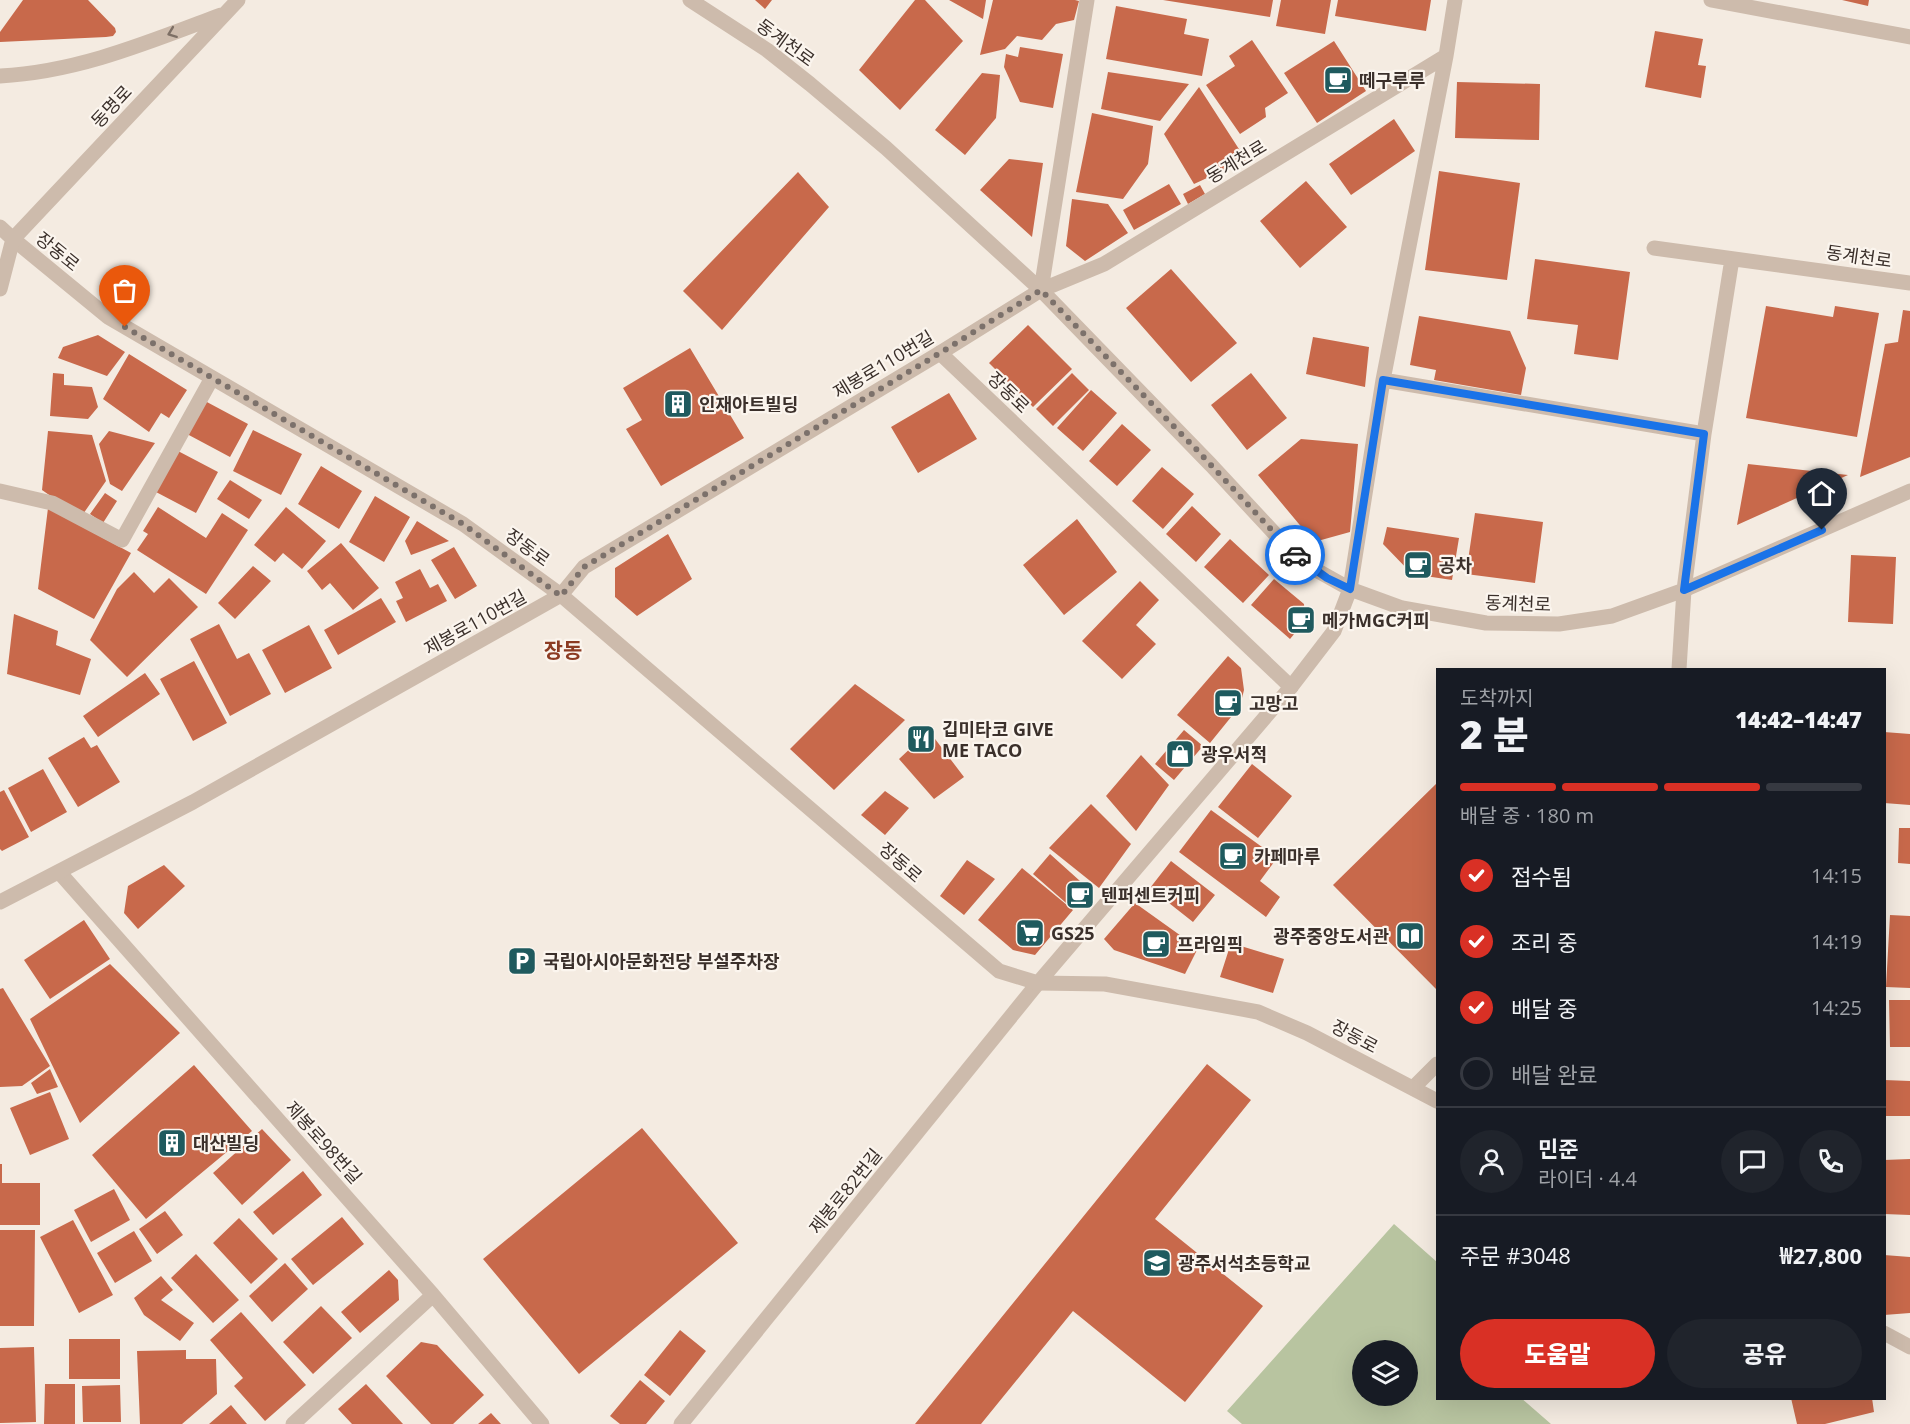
<!DOCTYPE html>
<html lang="ko">
<head>
<meta charset="utf-8">
<style>
	:root { --surface:#171b24; --page:#20242c; --text:#f1f3f6; --muted:#9ea1a6; --line:#363941; --accent:#d93025 }
	body { margin:0; font-family:"Open Sans","Noto Sans KR",sans-serif; background:var(--page); color:var(--text); height:100vh; display:flex; flex-direction:column; font-size:22px; white-space:nowrap }
	* { box-sizing:border-box; margin:0 }
	p { font-size:20px; color:var(--muted) }
	.icon { flex:none; width:33px; height:33px; fill:none; stroke:currentColor; stroke-width:2; stroke-linecap:round; stroke-linejoin:round }
	.map { position:relative; flex:1; overflow:hidden }
	.details { position:absolute; left:1436px; top:668px; width:450px; height:732px; display:flex; flex-direction:column; background:var(--surface); border-radius:0px; box-shadow:0 6px 24px #0002 }
	.details>* { flex:none }
	.fabs { position:absolute; left:1352px; top:1340px; display:grid; gap:12px }
	.fabs a { display:grid; place-items:center; width:66px; height:66px; border-radius:50%; background:var(--surface); box-shadow:0 6px 24px #0002; font-size:30px }
	.pin { position:absolute; display:grid; place-items:center; width:51px; height:51px; color:#fff; margin:-62px -26px; border-radius:50% 50% 50% 0; rotate:-45deg; box-shadow:0 0 6px #0007 }
	.pin .icon { rotate:45deg }
	.courier { position:absolute; display:grid; place-items:center; width:60px; height:60px; margin:-30px; border:4px solid #1a73e8; border-radius:50%; background:#fff; color:#222; box-shadow:0 2px 8px #0007 }
	.overview em { font-style:normal; font-weight:800 }
	.overview div { display:flex; flex-direction:column-reverse }
	.overview { display:flex; align-items:center; justify-content:space-between; height:102px; padding:0 24px }
	h1 { font-size:39px; font-weight:800; line-height:45px }
	.bar { display:grid; grid-template-columns:repeat(4,1fr); gap:9px 6px; align-content:center; height:72px; padding:0 24px }
	.bar i { height:8px; border-radius:4px; background:var(--line) }
	.bar .active { background:var(--accent) }
	.bar p { grid-column:span 4 }
	.line { display:flex; align-items:center; gap:15px; padding:0 24px; border-top:2px solid var(--line) }
	.line div { flex:1 }
	.round { display:grid; place-items:center; flex:none; width:63px; height:63px; border-radius:32px; background:var(--page) }
	ol { padding:0 24px; list-style:none }
	li { display:flex; align-items:center; gap:18px; height:66px }
	li p { margin-inline-start:auto }
	li .icon { padding:6px; border-radius:50%; background:var(--accent); color:#fff; stroke-width:4 }
	li:last-child { color:var(--muted) }
	li i { width:33px; height:33px; border:3px solid var(--line); border-radius:50% }
	.cta { display:flex; gap:12px; margin-top:auto; padding:12px 24px }
	.cta a { flex:1; height:69px; border-radius:36px; background:var(--accent); color:#fff; font-size:24px; font-weight:800; line-height:69px; text-align:center }
	.cta a+a { background:var(--page); color:var(--text) }
	.map>svg:first-child { display:block }
</style>
</head>
<body>
<div class="map">
<svg width="1910" height="1424" viewBox="0 0 1910 1424">
	<rect width="100%" height="100%" fill="#f4ebe1"/>
	<!-- green -->
	<path fill="#b8c4a0" fill-rule="evenodd" d="M1394 1224 1437 1262V1398H1521L1551 1424H1242L1227 1411ZM1362 1350H1407V1395H1362Z"/>
	<!-- building -->
	<path fill="#c8694b" d="M23 0H88L115 28 116 32 113 36 106 37 0 42V32Z
		M755 0H772L765 9Z
		M915 0H925L963 41 900 110 859 70Z
		M949 0H986L983 19Z
		M993 0H1075L1079 1 1074 20 1056 24 1042 40 1017 36 1005 49 980 55Z
		M1163 0H1273L1270 17Z
		M1281 0H1331L1325 34 1276 26Z
		M1338 0H1431L1426 31 1335 16Z
		M1842 0H1869L1868 6Z
		M1116 6 1187 19 1184 34 1209 39 1202 76 1106 59Z
		M1655 31 1703 39 1698 65 1706 66 1701 98 1645 87Z
		M1252 40 1288 93 1265 108 1266 117 1240 134 1206 85 1235 66 1229 56Z
		M1334 41 1366 91 1317 123 1284 73Z
		M1020 47 1063 54 1053 108 1020 102 1004 67 1006 54 1018 57Z
		M1108 72 1189 84 1160 121 1101 109Z
		M982 73 1000 75 996 118 965 155 935 130Z
		M1457 82 1540 84 1539 140 1455 138Z
		M1199 87 1246 160 1194 184 1164 134Z
		M1092 113 1153 126 1148 164 1123 199 1076 192Z
		M1394 119 1415 151 1351 195 1329 164Z
		M1009 159 1043 163 1032 237 980 190Z
		M1439 171 1520 183 1507 280 1425 270Z
		M798 172 829 207 722 330 683 291Z
		M1306 181 1347 227 1300 268 1260 221Z
		M1169 184 1181 204 1134 230 1123 210Z
		M1200 185 1205 194 1188 204 1183 194Z
		M1072 199 1108 204 1128 233 1085 261 1066 246Z
		M1535 259 1630 272 1618 360 1574 354 1578 325 1527 319Z
		M1171 269 1237 343 1191 382 1126 308Z
		M1766 306 1833 317 1835 306 1879 313 1857 437 1746 418Z
		M1903 310 1910 311V457L1860 477 1885 344 1898 342Z
		M1419 316 1510 331 1526 368 1521 395 1434 380 1436 370 1410 365Z
		M1028 325 1072 369 1033 407 989 363Z
		M98 335 125 352 107 376 58 358 63 347Z
		M1313 337 1369 347 1365 387 1306 374Z
		M690 348 744 438 661 486 626 429 642 420 623 388Z
		M129 354 187 390 169 418 161 413 149 432 103 399Z
		M53 373 64 374V385L92 387 98 407 88 419 50 416Z
		M1072 373 1089 390 1053 426 1036 409Z
		M1251 373 1287 418 1247 450 1211 405Z
		M1091 390 1117 413 1083 451 1057 428Z
		M949 393 977 439 918 473 891 427Z
		M205 401 248 424 230 457 187 434Z
		M1122 424 1151 450 1117 486 1089 461Z
		M253 430 302 454 281 495 233 471Z
		M48 431 92 435 106 481 81 517 42 490Z
		M109 431 155 443 122 491 110 484 99 444Z
		M1301 439 1358 444 1350 532 1314 542 1258 475Z
		M178 451 218 472 196 513 156 492Z
		M1748 464 1848 475 1737 525Z
		M321 466 362 491 339 529 298 504Z
		M1162 467 1194 494 1163 529 1132 501Z
		M230 480 262 500 249 519 217 499Z
		M105 493 117 501 103 523 90 514Z
		M375 496 410 517 384 562 349 542Z
		M1192 506 1221 534 1196 562 1166 534Z
		M158 507 206 538 222 513 248 530 206 594 137 550 148 534 143 531Z
		M286 507 326 541 302 569 283 553 275 562 254 545Z
		M48 508 131 553 94 619 38 589Z
		M1475 513 1543 522 1535 583 1466 574Z
		M1077 519 1117 572 1064 615 1023 565Z
		M417 521 449 541 411 555 405 541Z
		M1387 527 1459 538 1452 580 1412 574 1383 544Z
		M668 534 692 579 637 616 615 597V568Z
		M1230 539 1269 575 1243 603 1204 567Z
		M341 543 379 588 353 610 330 583 322 590 307 571Z
		M454 547 477 586 455 599 431 560Z
		M1851 555 1896 557 1893 624 1848 622Z
		M253 566 271 581 235 619 218 603Z
		M420 569 430 588 438 584 447 601 406 622 396 601 403 598 395 582Z
		M134 572 154 593 169 578 198 607 127 677 90 640 117 589Z
		M1274 579 1304 604 1305 621 1290 639 1251 605Z
		M1140 581 1159 600 1136 625 1156 644 1122 679 1082 641Z
		M381 598 396 622 338 655 324 630Z
		M14 614 58 631 56 645 91 659 80 695 7 674Z
		M219 624 237 659 249 653 271 694 230 716 190 639Z
		M309 625 332 668 285 693 262 650Z
		M1228 656 1241 668 1244 690 1240 706 1210 743 1177 715Z
		M194 661 227 723 193 741 160 679Z
		M145 673 160 694 98 737 83 716Z
		M855 684 905 720 834 790 790 749Z
		M1184 730 1203 746 1174 780 1155 764Z
		M929 731 964 777 934 799 899 759Z
		M1884 732 1910 734V805L1884 803Z
		M84 737 91 748 97 745 120 782 78 807 48 758Z
		M1141 755 1169 785 1136 831 1106 796Z
		M1252 764 1292 796 1258 838 1218 807Z
		M43 769 67 812 31 832 8 788Z
		M1437 783V987L1436 989 1333 885Z
		M4 790 29 837 2 851 0 849V792Z
		M885 791 909 808 885 835 861 815Z
		M1091 804 1131 844 1099 888 1049 848Z
		M1211 810 1277 858 1260 881 1280 897 1266 917 1179 852Z
		M1899 828H1910V864L1898 863Z
		M1050 854 1090 890 1073 909 1033 874Z
		M967 860 995 879 964 915 940 896Z
		M1171 861 1215 895 1193 922 1150 888Z
		M164 865 185 886 138 929 124 913 128 886Z
		M1022 868 1073 910 1035 955 1013 950 978 920Z
		M1135 903 1198 948 1185 974 1114 950 1104 939Z
		M1890 915 1910 916V988L1886 987Z
		M84 920 110 959 50 999 24 960Z
		M1231 943 1284 959 1273 993 1220 977Z
		M110 964 180 1033 80 1123 30 1019Z
		M3 988 50 1066 22 1086 0 1087V989Z
		M1889 1000H1910V1047H1890Z
		M1207 1064 1251 1100 1155 1219 1263 1306 1185 1402 1073 1311 981 1424H915Z
		M194 1065 252 1131 146 1219 92 1155Z
		M50 1069 58 1087 37 1094 31 1083Z
		M1884 1080 1910 1081V1116H1884Z
		M50 1092 69 1139 30 1155 10 1108Z
		M642 1128 738 1243 579 1374 483 1259Z
		M262 1129 291 1160 242 1205 213 1173Z
		M1910 1159V1215L1884 1214V1160Z
		M0 1164H2V1183H40V1225H0Z
		M303 1171 322 1195 273 1235 253 1212Z
		M114 1189 130 1220 91 1242 74 1210Z
		M165 1211 183 1235 157 1254 139 1229Z
		M342 1217 364 1244 313 1285 291 1259Z
		M239 1218 278 1259 251 1284 213 1243Z
		M73 1220 113 1295 79 1313 40 1237Z
		M0 1230H35L34 1326H0Z
		M134 1231 152 1261 115 1283 97 1253Z
		M196 1254 239 1300 213 1323 171 1278Z
		M1884 1255 1910 1257V1313L1884 1315Z
		M285 1263 308 1289 272 1322 249 1296Z
		M389 1270 398 1280 399 1300 360 1333 341 1312Z
		M161 1276 173 1290 161 1300 194 1323 180 1341 144 1315 134 1298Z
		M321 1306 352 1338 313 1374 283 1342Z
		M241 1312 306 1385 265 1421 234 1386 243 1378 210 1340Z
		M680 1330 706 1351 670 1396 644 1375Z
		M69 1339H120V1379H69Z
		M421 1342 437 1345 484 1395 453 1424H431L386 1376Z
		M34 1347 36 1422 0 1423V1348Z
		M186 1350V1359H216L217 1394 182 1424H140L137 1351Z
		M640 1380 665 1401 646 1424H620L610 1416Z
		M45 1384H75V1424H44Z
		M366 1384 403 1424H352L338 1409Z
		M120 1385 121 1422H83L82 1386Z
		M1791 1398H1872L1874 1412 1825 1424H1797Z
		M231 1405 247 1424H209Z
		M491 1413 501 1424H478Z"/>
	<g fill="none" stroke-linecap="round" stroke-linejoin="round">
		<!-- service -->
		<path stroke="#cdbbac" stroke-width="15" d="M940 353 1291 687
			M0 491 52 503 122 540 212 378
			M1679 669 1684 590
			M59 872 433 1295 542 1424
			M1413 1088 1437 1064
			M293 1424 433 1295"/>
		<!-- pedestrian -->
		<path stroke="#cdbbac" stroke-width="15" d="M681 1424 1038 983"/>
		<!-- minor -->
		<path stroke="#cdbbac" stroke-width="15" d="M690 0 767 50 810 84 886 148 1041 290 1211 465 1300 561 1350 589 1402 608 1486 623 1559 624 1612 616 1684 590 1910 491
			M1711 0 1910 37
			M13 239 108 317 463 524 561 595 999 971 1038 983 1105 984 1258 1012 1307 1033 1437 1101
			M1654 248 1910 283
			M1041 290 1087 0
			M1383 380 1704 434
			M1684 590 1704 434 1732 259
			M0 902 193 802 561 595 584 567 940 353 1041 290 1104 264 1446 56
			M1038 983 1291 687 1334 631 1350 589 1383 380 1446 56 1455 0
			M1884 1333 1910 1347"/>
		<!-- tertiary -->
		<path stroke="#cdbbac" stroke-width="15" d="M0 76C78 72 149 42 221 15
			M0 227 13 239
			M0 289 13 239 238 0"/>
	</g>
	<!-- one-way arrows -->
	<defs><path id="oneway-chevron" d="M-2-3.5L2.5 0L-2 3.5" fill="none" stroke-width="1.6" stroke-linecap="round" stroke-linejoin="round" transform="scale(1.5)"/></defs>
	<use stroke="#7d6f65" href="#oneway-chevron" transform="translate(172 33) rotate(159)"/>
	<g fill="none" stroke-linecap="round" stroke-linejoin="round">
		<!-- done -->
		<path stroke="#7c716b" stroke-width="6" stroke-dasharray="0 10.8" d="M125 327 463 524 561 596 584 567 940 353 1041 290 1196 449 1295 555"/>
		<!-- route -->
		<path stroke="#1a73e8" stroke-width="8" d="M1295 555 1327 578 1350 589 1383 380 1704 434 1684 590 1822 530"/>
	</g>
	<!-- icons -->
	<defs>
		<g id="cafe-square" transform="scale(1.5)"><rect x="-9" y="-9" width="18" height="18" rx="4" fill="#1f5a5e" stroke="#fbf5ee"/><path d="M-5.5-4.5H6V0H3Q3 3.5 0 3.5H-2.5Q-5.5 3.5-5.5 0ZM3-3.2v2h1.7v-2ZM-6 4.5H4V6H-6Z" fill="#fff"/></g>
		<g id="building-square" transform="scale(1.5)"><rect x="-9" y="-9" width="18" height="18" rx="4" fill="#1f5a5e" stroke="#fbf5ee"/><path d="M-4-6H4V6H1V3H-1V6H-4ZM-2.5-4.3h1.7v1.8h-1.7ZM.8-4.3h1.7v1.8H.8ZM-2.5-1h1.7V.8h-1.7ZM.8-1h1.7V.8H.8Z" fill="#fff"/></g>
		<g id="restaurant-square" transform="scale(1.5)"><rect x="-9" y="-9" width="18" height="18" rx="4" fill="#1f5a5e" stroke="#fbf5ee"/><path d="M-5-6h1v4h1v-4h1v4h1v-4h1v5L-1.5 .5V6h-2V.5L-5-1ZM5-6V6H3V1.5H1.5Q1.5-4 5-6Z" fill="#fff"/></g>
		<g id="shop-square" transform="scale(1.5)"><rect x="-9" y="-9" width="18" height="18" rx="4" fill="#1f5a5e" stroke="#fbf5ee"/><path d="M-5-2.5h2.3a2.7 3.5 0 0 1 5.4 0H5L5.5 6h-11ZM-1.5-2.5h3a1.5 2.3 0 0 0-3 0Z" fill="#fff"/></g>
		<g id="supermarket-square" transform="scale(1.5)"><rect x="-9" y="-9" width="18" height="18" rx="4" fill="#1f5a5e" stroke="#fbf5ee"/><path d="M-6-5.5h2.5l.6 2H6L4.5 2H-2.5L-4.4-4H-6ZM-1.5 3.2a1.3 1.3 0 1 0 .1 0ZM3 3.2a1.3 1.3 0 1 0 .1 0Z" fill="#fff"/></g>
		<g id="library-square" transform="scale(1.5)"><rect x="-9" y="-9" width="18" height="18" rx="4" fill="#1f5a5e" stroke="#fbf5ee"/><path d="M-6-4Q-3-5.5-.7-3.5V5Q-3 3-6 4ZM6-4Q3-5.5 .7-3.5V5Q3 3 6 4Z" fill="#fff"/></g>
		<g id="parking-square" transform="scale(1.5)"><rect x="-9" y="-9" width="18" height="18" rx="4" fill="#1f5a5e" stroke="#fbf5ee"/><path d="M-3.5-5.5H1a3.5 3.5 0 0 1 0 7H-1V5.5H-3.5ZM-1-3.4V-.6H.8a1.4 1.4 0 0 0 0-2.8Z" fill="#fff"/></g>
		<g id="school-square" transform="scale(1.5)"><rect x="-9" y="-9" width="18" height="18" rx="4" fill="#1f5a5e" stroke="#fbf5ee"/><path d="M0-5L7-2L0 1L-7-2ZM-4 1L0 2.5L4 1V4Q0 6-4 4Z" fill="#fff"/></g>
	</defs>
	<g fill-rule="evenodd">
		<use href="#cafe-square" x="1338" y="80"/>
		<use href="#building-square" x="678" y="404"/>
		<use href="#cafe-square" x="1418" y="565"/>
		<use href="#cafe-square" x="1301" y="620"/>
		<use href="#cafe-square" x="1228" y="703"/>
		<use href="#restaurant-square" x="921" y="739"/>
		<use href="#shop-square" x="1180" y="754"/>
		<use href="#cafe-square" x="1233" y="856"/>
		<use href="#cafe-square" x="1080" y="895"/>
		<use href="#supermarket-square" x="1030" y="933"/>
		<use href="#library-square" x="1410" y="936"/>
		<use href="#cafe-square" x="1156" y="944"/>
		<use href="#parking-square" x="522" y="961"/>
		<use href="#building-square" x="172" y="1143"/>
		<use href="#school-square" x="1157" y="1263"/>
	</g>
	<g text-anchor="middle" dominant-baseline="central" stroke-width="4.5" stroke-linejoin="round" paint-order="stroke">
		<!-- street labels -->
		<g font-size="18" fill="#3b302b" stroke="#fbf5ee">
			<text transform="translate(786 42) rotate(36)">동계천로</text>
			<text transform="translate(111 106) rotate(-47)">동명로</text>
			<text transform="translate(1236 161) rotate(-31)">동계천로</text>
			<text transform="translate(58 251) rotate(39)">장동로</text>
			<text transform="translate(1859 256) rotate(8)">동계천로</text>
			<text transform="translate(883 364) rotate(-31)">제봉로110번길</text>
			<text transform="translate(1009 392) rotate(44)">장동로</text>
			<text transform="translate(528 547) rotate(36)">장동로</text>
			<text transform="translate(1518 603) rotate(2)">동계천로</text>
			<text transform="translate(475 622) rotate(-29)">제봉로110번길</text>
			<text transform="translate(901 862) rotate(41)">장동로</text>
			<text transform="translate(1355 1036) rotate(28)">장동로</text>
			<text transform="translate(324 1142) rotate(48)">제봉로98번길</text>
			<text transform="translate(845 1191) rotate(-51)">제봉로82번길</text>
		</g>
		<!-- poi labels -->
		<g font-size="18" font-weight="bold" fill="#3b302b" stroke="#fbf5ee" text-anchor="start">
			<text x="1359" y="80">떼구루루</text>
			<text x="699" y="404">인재아트빌딩</text>
			<text x="1439" y="565">공차</text>
			<text x="1322" y="620">메가MGC커피</text>
			<text x="1249" y="703">고망고</text>
			<text x="942" y="729">깁미타코 GIVE<tspan x="942" dy="21">ME TACO</tspan></text>
			<text x="1201" y="754">광우서적</text>
			<text x="1254" y="856">카페마루</text>
			<text x="1101" y="895">텐퍼센트커피</text>
			<text x="1051" y="933">GS25</text>
			<text x="1389" y="936" text-anchor="end">광주중앙도서관</text>
			<text x="1177" y="944">프라임픽</text>
			<text x="543" y="961">국립아시아문화전당 부설주차장</text>
			<text x="193" y="1143">대산빌딩</text>
			<text x="1178" y="1263">광주서석초등학교</text>
		</g>
		<!-- quarter labels -->
		<g font-size="21" font-weight="bold" fill="#8c3b22" stroke="#fbf5ee">
			<text x="563" y="650">장동</text>
		</g>
	</g>
</svg>
<div class="fabs">
<a><svg class="icon" aria-label="layers" viewBox="0 0 24 24"><path d="M12 4l9 5-9 5-9-5zM3 14l9 5 9-5"/></svg></a>
</div>
<div class="pin" style="left:125px;top:327px;background:#ea580c"><svg class="icon" aria-label="bag" viewBox="0 0 24 24"><path d="M5 8h14l-1 12H6zM9 8a3 3 0 0 1 6 0"/></svg></div>
<div class="pin" style="left:1822px;top:530px;background:#1f2937"><svg class="icon" aria-label="home" viewBox="0 0 24 24"><path d="M3 11l9-7 9 7M6 9v11h12V9"/></svg></div>
<div class="courier" style="left:1295px;top:555px"><svg class="icon" aria-label="car" viewBox="0 0 24 24"><path d="M5 17H2v-5l4-1 3-4h7l3 4 3 1v5h-3M9 17h6M6 11h13"/><circle cx="7" cy="17" r="2"/><circle cx="17" cy="17" r="2"/></svg></div>
<section class="details">
<div class="overview"><div><h1>2 분</h1><p>도착까지</p></div><em>14:42–14:47</em></div>
<div class="bar"><i class="active"></i><i class="active"></i><i class="active"></i><i></i><p>배달 중 · 180 m</p></div>
<ol>
<li><svg class="icon" aria-label="check" viewBox="0 0 24 24"><path d="M5 12l5 5 9-10"/></svg>접수됨<p>14:15</p></li>
<li><svg class="icon" aria-label="check" viewBox="0 0 24 24"><path d="M5 12l5 5 9-10"/></svg>조리 중<p>14:19</p></li>
<li><svg class="icon" aria-label="check" viewBox="0 0 24 24"><path d="M5 12l5 5 9-10"/></svg>배달 중<p>14:25</p></li>
<li><i></i>배달 완료</li>
</ol>
<div class="line" style="height:108px"><a class="round"><svg class="icon" aria-label="person" viewBox="0 0 24 24"><circle cx="12" cy="8" r="4"/><path d="M4 21q1-7 8-7t8 7"/></svg></a><div><b>민준</b><p>라이더 · 4.4</p></div><a class="round"><svg class="icon" aria-label="chat" viewBox="0 0 24 24"><path d="M4 5h16v11H9l-5 4z"/></svg></a><a class="round"><svg class="icon" aria-label="phone" viewBox="0 0 24 24"><path d="M5 4h4l2 5-3 2q2 4 5 5l2-3 5 2v4C11 20 4 13 5 4z"/></svg></a></div>
<div class="line" style="height:78px"><div>주문 #3048</div><b>₩27,800</b></div>
<div class="cta"><a>도움말</a><a>공유</a></div>
</section>
</div>
</body>
</html>
